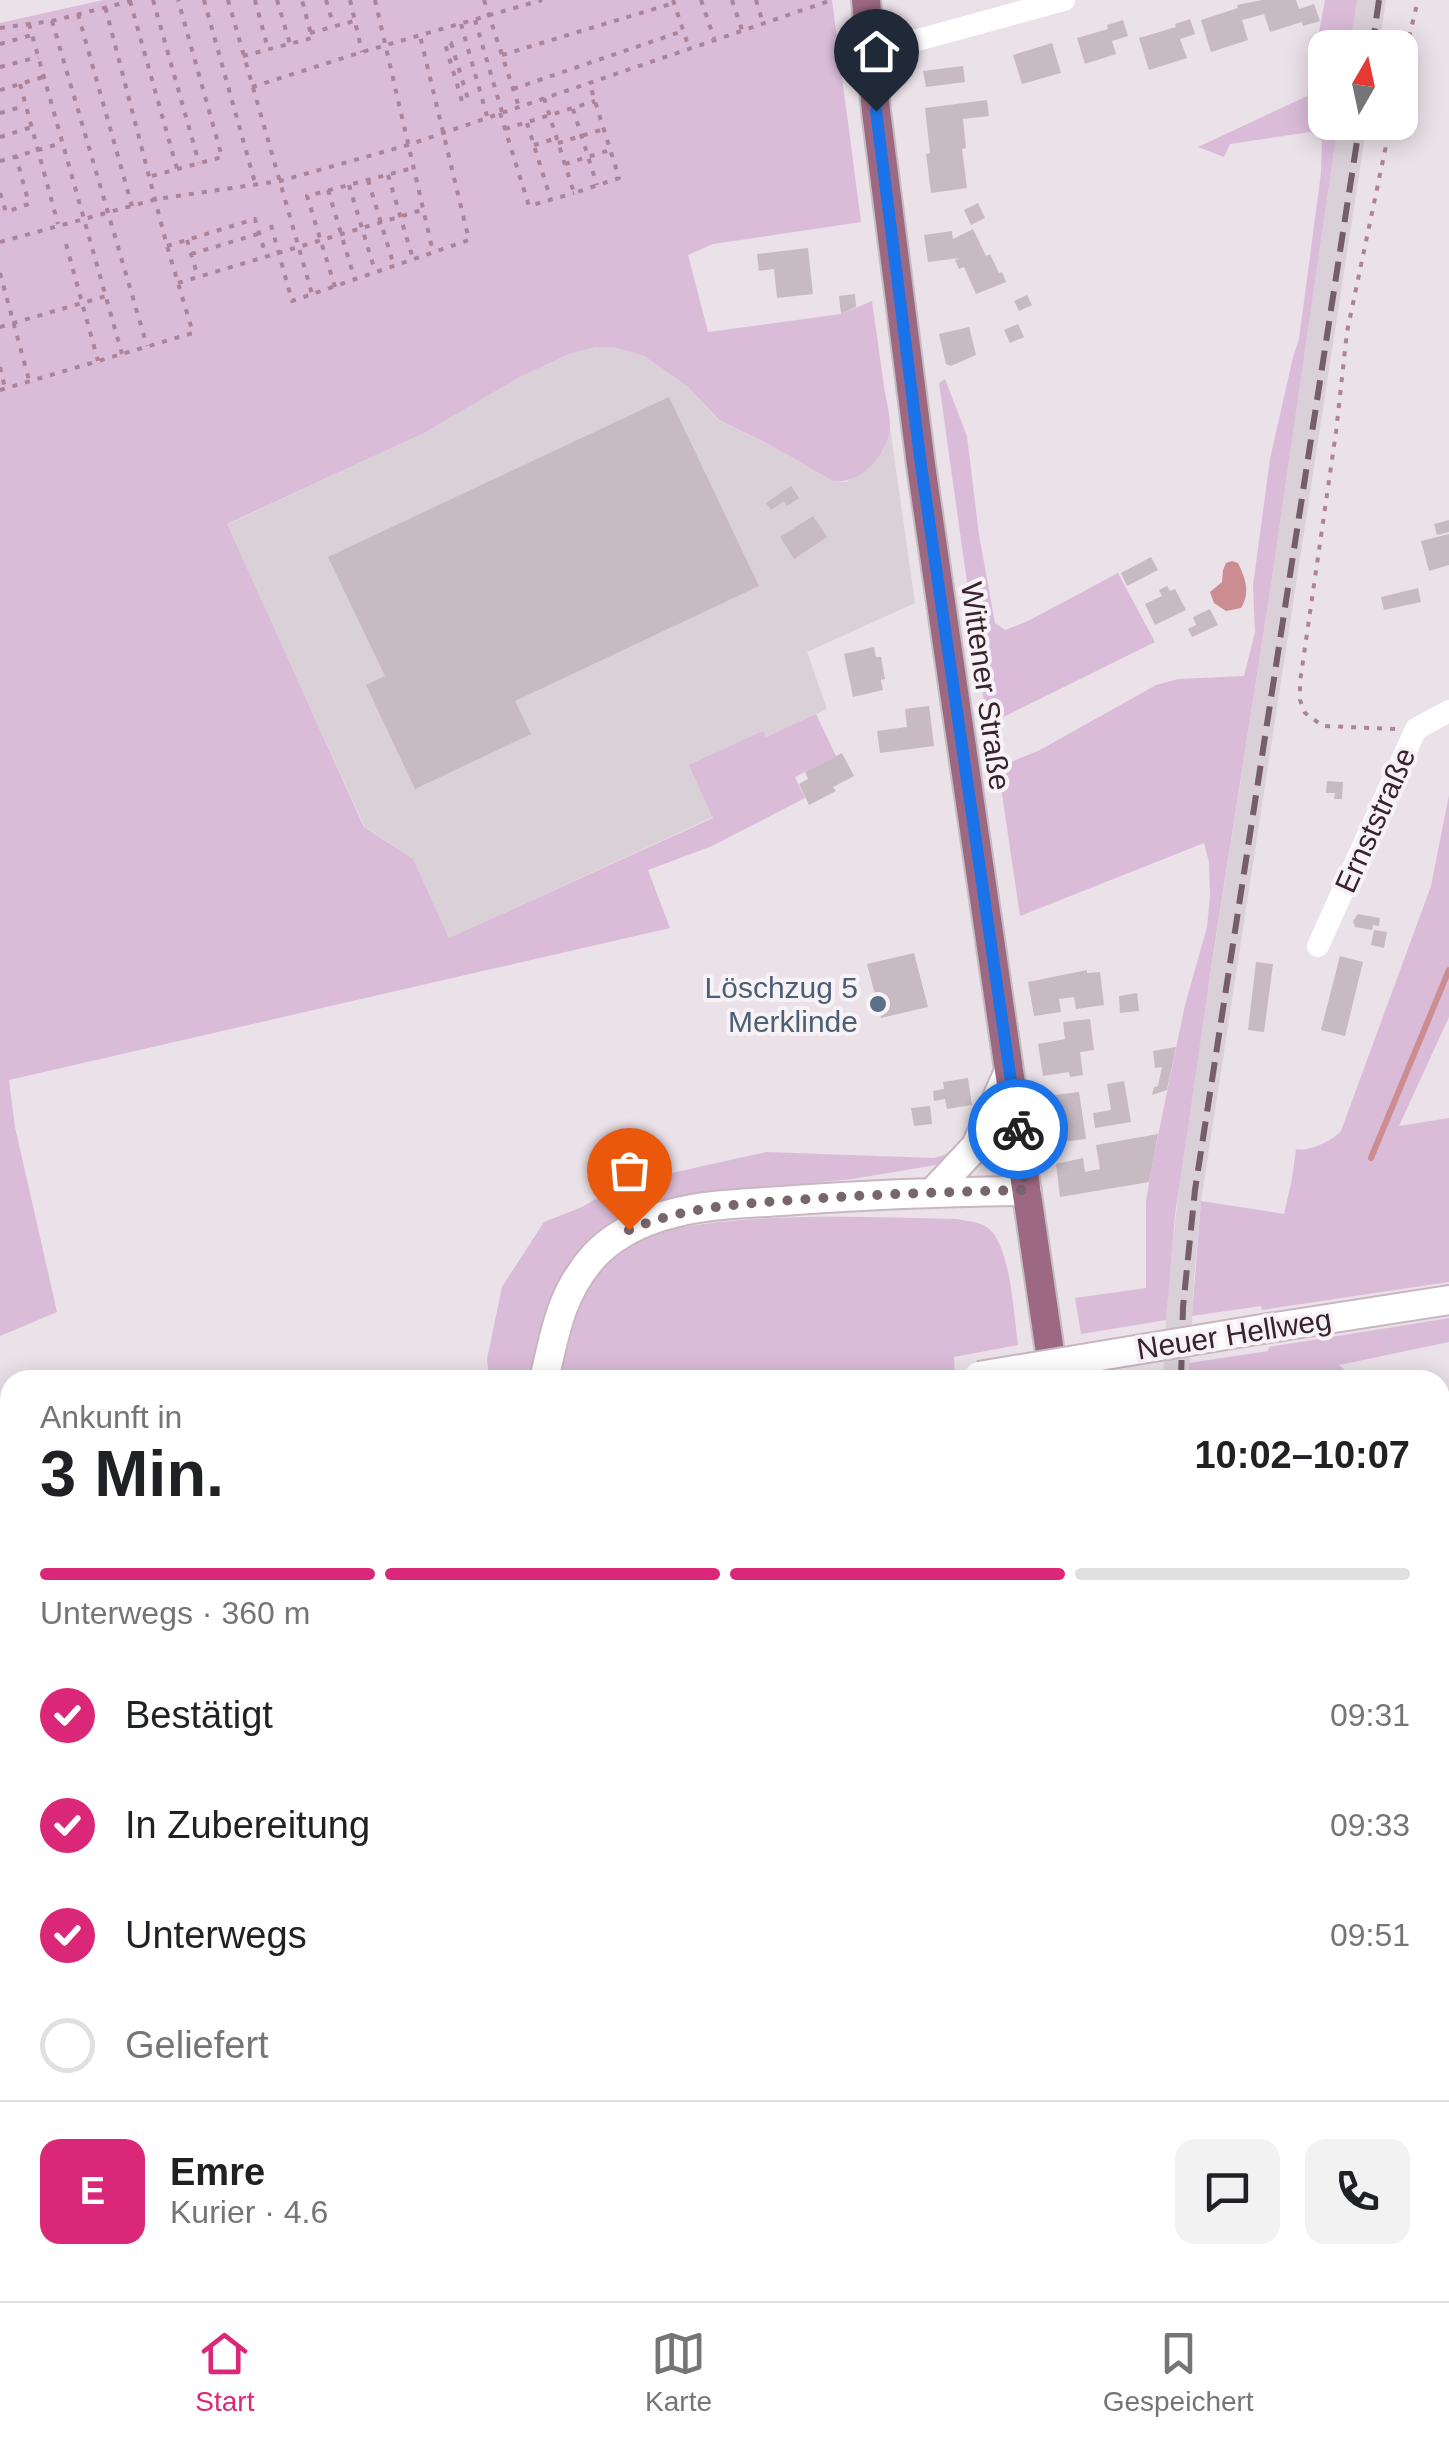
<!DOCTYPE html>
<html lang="de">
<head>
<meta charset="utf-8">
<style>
	:root { --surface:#fff; --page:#f2f2f2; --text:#202124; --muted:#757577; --line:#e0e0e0; --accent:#db2777 }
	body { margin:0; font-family:Arial,sans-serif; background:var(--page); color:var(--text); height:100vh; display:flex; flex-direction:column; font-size:38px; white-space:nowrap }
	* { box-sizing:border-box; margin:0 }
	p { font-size:32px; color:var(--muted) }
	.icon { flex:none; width:55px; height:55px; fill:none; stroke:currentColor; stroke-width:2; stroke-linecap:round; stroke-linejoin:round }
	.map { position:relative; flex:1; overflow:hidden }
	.panel { position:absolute; left:0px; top:1370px; width:1450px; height:932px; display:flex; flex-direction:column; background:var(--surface); border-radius:30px 30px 0 0; box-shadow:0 5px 25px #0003 }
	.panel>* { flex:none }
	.needle { width:65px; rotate:9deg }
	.controls { position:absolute; left:1308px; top:30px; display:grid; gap:20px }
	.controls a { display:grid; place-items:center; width:110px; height:110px; border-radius:20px; background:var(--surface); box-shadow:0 5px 25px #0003; font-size:50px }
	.pin { position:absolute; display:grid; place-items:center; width:85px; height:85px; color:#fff; margin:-102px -42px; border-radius:50% 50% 50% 0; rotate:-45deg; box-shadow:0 0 10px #0007 }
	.pin .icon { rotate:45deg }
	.courier { position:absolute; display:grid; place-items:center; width:100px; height:100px; margin:-50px; border:8px solid #1a73e8; border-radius:50%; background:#fff; color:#222; box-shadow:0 2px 12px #0007 }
	.head em { font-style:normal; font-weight:600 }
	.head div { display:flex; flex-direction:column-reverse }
	.head { display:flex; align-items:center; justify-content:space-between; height:170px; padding:0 40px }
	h1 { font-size:65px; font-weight:600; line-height:75px }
	.bar { display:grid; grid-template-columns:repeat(4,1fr); gap:15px 10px; align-content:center; height:120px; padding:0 40px }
	.bar i { height:12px; border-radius:8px; background:var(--line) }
	.bar .active { background:var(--accent) }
	.bar p { grid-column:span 4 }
	.line { display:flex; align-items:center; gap:25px; padding:0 40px; border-top:2px solid var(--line) }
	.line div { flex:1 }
	.round { display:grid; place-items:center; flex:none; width:105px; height:105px; border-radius:20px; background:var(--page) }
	ol { padding:0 40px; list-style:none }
	li { display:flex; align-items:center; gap:30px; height:110px }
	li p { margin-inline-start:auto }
	li .icon { padding:10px; border-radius:50%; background:var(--accent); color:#fff; stroke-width:4 }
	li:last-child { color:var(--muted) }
	li i { width:55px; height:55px; border:5px solid var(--line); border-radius:50% }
	.menu { display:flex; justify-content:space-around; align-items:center; height:140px; border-top:2px solid var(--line); background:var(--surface); font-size:28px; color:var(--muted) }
	.menu a { display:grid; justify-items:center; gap:5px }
	.menu .active { color:var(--accent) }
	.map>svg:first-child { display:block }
</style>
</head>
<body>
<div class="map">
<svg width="1449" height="2301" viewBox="0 0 1449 2301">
	<rect width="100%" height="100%" fill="#ebe1e8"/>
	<!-- built -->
	<path fill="#dad0d7" d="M1357 0H1386L1379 47H1350Z
		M1338 123H1367L1201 1201 1194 1279 1189 1380H1163L1168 1286 1183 1152 1271 585Z
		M597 347 617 348 644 356 687 386 718 420 772 446 833 481 847 482 883 450 890 427 915 603 807 652 827 709 766 737 763 732 713 817 449 938 413 859 365 827 226 525 424 433 518 378 569 354Z"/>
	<!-- green -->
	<path fill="#dabcd9" d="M103 0H832L861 222 713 244 688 255 708 332 841 314 872 301C876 329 880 358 884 387 886 399 890 414 890 426 889 453 861 485 833 481L772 446 719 420 687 386 644 356 617 348 596 347 569 354 518 378 424 433 227 524 364 827 413 859 449 938 713 818 689 765 763 731 766 737 816 714 836 756 795 777 805 798 712 846 648 870 670 928 9 1080 15 1127 57 1312 0 1336V23Z
		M1325 0H1357L1350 47 1325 48V122L1338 123 1271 585 1214 949 1175 1215 1166 1320 1081 1334 1075 1298 1146 1288V1201L1153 1160 1185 1005 1207 927 1210 896 1209 862 1204 843 1020 916 998 767 1040 750 1156 685 1178 679 1244 676 1255 632 1253 586 1270 459 1293 357 1299 339 1321 173 1322 141 1310 132 1230 144 1224 157 1198 147 1307 96Z
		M945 379 967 436 979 535 995 623 1005 630 1028 621 1118 573 1155 642 987 725 939 383Z
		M1449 795V1017L1399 1126 1449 1118V1282L1262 1310 1261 1306 1192 1316 1201 1201 1284 1214 1292 1179 1296 1149C1309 1152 1332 1141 1341 1131L1431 886Z
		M958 1144 936 1165 852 1179 685 1196 656 1203 676 1228C769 1212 863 1217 957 1219 967 1221 980 1222 988 1228 1011 1246 1014 1317 1018 1345L954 1357 955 1380H489L487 1359 502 1287 544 1222 582 1207 610 1191 631 1182 766 1152 934 1158 946 1154Z
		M1449 1318V1342L1339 1365 1356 1380H1189V1363L1268 1351 1269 1347Z
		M10 2280V2292L141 2293V2301H0V2282Z
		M214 2292 439 2293 421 2295V2301H213Z"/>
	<!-- water -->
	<path fill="#cb8d92" d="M1232 561 1238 563C1245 578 1251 592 1241 608L1226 611 1214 603 1210 592 1222 582 1223 570 1226 563Z"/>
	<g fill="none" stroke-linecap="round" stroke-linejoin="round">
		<!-- stream -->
		<path stroke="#cb8d92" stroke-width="6" d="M1371 1158 1449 970"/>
	</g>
	<!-- building -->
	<path fill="#c8bac3" d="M1262 0H1296L1299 9 1314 4 1320 21 1303 26 1302 22 1270 32 1264 14 1257 16 1242 20 1248 40 1211 52 1201 20 1238 8 1237 5Z
		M1190 19 1195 34 1180 39 1187 58 1149 70 1139 38 1176 27 1175 24Z
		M1123 20 1128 36 1112 41 1116 54 1085 64 1077 38 1108 29 1107 25Z
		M1052 43 1061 73 1022 84 1013 55Z
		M963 66 965 82 926 87 923 71Z
		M987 100 989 116 963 119 966 148 962 149 967 188 931 193 926 154 930 153 925 108Z
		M978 203 985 218 971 225 964 210Z
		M973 229 986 256 990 254 999 273 1002 272 1006 282 976 294 964 267 959 269 955 260 959 258 928 262 924 235 952 231 953 239Z
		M808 248 813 294 777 298 774 269 759 271 757 254Z
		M855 294 856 307 841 314 839 296Z
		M1027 295 1032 305 1019 311 1014 301Z
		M1018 324 1024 337 1010 343 1004 330Z
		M969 327 976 355 951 366 946 364 939 334Z
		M669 397 759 586 515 701 531 734 415 789 366 685 385 676 328 557Z
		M791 486 799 498 787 506 784 501 771 510 766 503Z
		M813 516 827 537 794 559 780 537Z
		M1449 520V532L1437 535 1434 524Z
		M1449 534V565L1429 571 1421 541Z
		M1151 557 1158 570 1127 586 1121 573Z
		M1167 586 1170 591 1175 589 1186 610 1155 625 1145 604 1162 596 1159 590Z
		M1418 588 1421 602 1384 610 1381 597Z
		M1210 609 1218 625 1192 637 1188 629 1196 625 1193 617Z
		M874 647 876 657H881L885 679 881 680 883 690 853 697 844 654Z
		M929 706 934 746 880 753 877 731 907 727 905 709Z
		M842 753 854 776 833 787 836 791 809 805 799 784 808 779 805 772Z
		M1327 781 1343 782 1342 799H1334L1335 793H1326Z
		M1358 914 1380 918 1379 926 1373 925 1372 930 1355 927 1353 921Z
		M1374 930 1387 932 1384 948 1371 945Z
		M914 953 928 1007 881 1018 867 964Z
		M1340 956 1363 962 1345 1036 1321 1030Z
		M1256 962 1273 964 1264 1032 1248 1030Z
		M1087 970V973L1100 972 1104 1005 1076 1009 1074 997 1059 999 1061 1012 1034 1016 1028 982Z
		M1137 993 1139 1011 1120 1013 1119 996Z
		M1090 1019 1094 1050 1080 1052 1083 1075 1070 1077 1069 1072 1043 1076 1038 1044 1065 1039 1063 1022Z
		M1176 1047 1167 1090 1152 1095 1154 1087 1158 1086 1162 1067 1155 1068 1153 1051Z
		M968 1078 972 1105 947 1109 945 1099 934 1101 933 1091 944 1089 943 1082Z
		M1124 1081 1131 1122 1095 1128 1093 1113 1111 1110 1107 1084Z
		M1079 1092 1086 1139 1053 1143 1046 1096Z
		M930 1106 932 1124 914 1126 911 1108Z
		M1158 1134 1149 1182 1060 1197 1056 1164 1083 1158 1085 1172 1100 1169 1096 1145Z
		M10 2206V2239L0 2217V2210Z
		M36 2292H68V2301H36Z
		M149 2292H180V2301H148Z
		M262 2292H291L290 2301H262Z
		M371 2292H403V2301H371Z
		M484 2292H515V2300L484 2299Z
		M552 2292H611L612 2298 553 2301Z
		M712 2292H746L749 2301H715Z
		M1235 2292H1271L1272 2301H1236Z"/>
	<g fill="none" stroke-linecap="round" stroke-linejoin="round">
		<!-- secondary casing -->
		<g stroke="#c9b6c1" stroke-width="32">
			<path id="secondary" d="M933 1192 976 1146 1009 1071
				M1256 1330 1449 1300
				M544 1380C555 1332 561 1292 595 1255 610 1239 633 1226 654 1219 694 1204 740 1204 782 1201 864 1195 945 1192 1027 1191"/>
		</g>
		<!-- primary casing -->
		<g stroke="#c4bdc0" stroke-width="32">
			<path id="primary" d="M866 0 876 111 921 465 1054 1380
				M1190 2292 1191 2301"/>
		</g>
		<!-- path -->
		<path stroke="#ac849a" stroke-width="4" stroke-dasharray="5 8" stroke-linecap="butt" d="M153 0 199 163
			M204 0 255 183
			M228 0 312 294
			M255 0 268 49
			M277 0 290 44
			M326 0 333 24
			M350 0 362 52
			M375 0 433 252
			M484 0 519 107
			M673 0 689 48
			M701 0 714 38
			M732 0 742 30
			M756 0 763 23
			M130 1 177 169
			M78 14 132 206
			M475 20 502 112
			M52 21 147 346
			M29 24 122 354
			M461 24 487 116
			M0 28 52 21 135 0
			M310 33 354 21
			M451 43 468 99 462 101 445 44Z
			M0 44 32 35
			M502 55 674 3
			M243 56 312 38 302 0
			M0 67 38 57
			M1400 75 1418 0
			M20 84 58 224
			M252 87 362 52 542 0
			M513 89 683 31
			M0 90 43 77
			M544 98 574 193 619 178 589 82
			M573 109 597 185
			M0 113 24 106
			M500 113 529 206 574 193
			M1391 122 1347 332 1336 432 1300 682V700L1305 713 1323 726 1396 729
			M527 123 551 200
			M505 129 595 101
			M0 137 32 127
			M558 143 604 129
			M534 145 557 138
			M0 161 62 143
			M565 164 610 150
			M388 175 413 259
			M152 176 222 157 178 0
			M368 180 394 266
			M349 185 375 271
			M328 190 355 280
			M0 193 6 212 29 204 16 156
			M271 225 292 301 469 240 420 36
			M187 240 198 277
			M0 242 157 199 280 181 408 145 832 0
			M66 244 98 361
			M167 246 255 219 266 256
			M191 254 258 234
			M0 273 29 380
			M178 283 422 210
			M335 287 307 196 413 168
			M0 327 106 296
			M0 367 5 388
			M0 390 193 333 167 246 105 6
			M0 2041 10 2040
			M298 2292V2301
			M411 2292V2301
			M532 2292 533 2301
			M73 2301V2292
			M795 2301 822 2292"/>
		<!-- service -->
		<path stroke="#fff" stroke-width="11" d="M1440 2079H1449
			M0 2149 10 2164
			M189 2301V2292"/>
		<!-- minor -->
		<path stroke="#fff" stroke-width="22" d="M870 53 1064 0
			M1318 946 1416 729 1449 711
			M0 1917 10 1912
			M673 2292 675 2301"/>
		<!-- secondary -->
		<use href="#secondary" stroke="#fff" stroke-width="28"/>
		<!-- primary -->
		<use href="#primary" stroke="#9d6982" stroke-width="28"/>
		<!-- rail -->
		<path stroke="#755d69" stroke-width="6" stroke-dasharray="20 10" stroke-linecap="butt" d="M1372 48 1379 0
			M1181 1380 1183 1307 1195 1190 1360 122
			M1439 2292 1443 2301"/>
		<!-- secondary-bridge casing -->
		<g stroke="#c9b6c1" stroke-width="32" stroke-linecap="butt">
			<path id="secondary-bridge" d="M979 1376 1256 1330"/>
		</g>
		<!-- secondary-bridge -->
		<use href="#secondary-bridge" stroke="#fff" stroke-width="28"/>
	</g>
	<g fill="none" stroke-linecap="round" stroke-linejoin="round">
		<!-- done -->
		<path stroke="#78666f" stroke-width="10" stroke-dasharray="0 18" d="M629 1230C682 1207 738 1204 795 1200 872 1194 949 1192 1026 1190L1018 1129"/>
		<!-- route -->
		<path stroke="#1a73e8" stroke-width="12" d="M876 111 921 465 1018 1129"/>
	</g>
	<!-- markers -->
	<circle fill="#5c6f8a" stroke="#f7f2f6" stroke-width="4" cx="878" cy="1004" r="10"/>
	<g text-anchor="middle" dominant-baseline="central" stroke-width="8" stroke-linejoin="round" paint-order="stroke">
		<!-- street labels -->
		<g font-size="30" fill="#3a232e" stroke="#f7f2f6">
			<text transform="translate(986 686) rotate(82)">Wittener Straße</text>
			<text transform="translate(1375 820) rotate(-66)">Ernststraße</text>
			<text transform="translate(1234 1334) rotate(-9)">Neuer Hellweg</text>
		</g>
		<!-- service labels -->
		<g font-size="30" fill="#4e5e75" stroke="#f7f2f6" text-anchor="end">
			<text x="858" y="987">Löschzug 5<tspan x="858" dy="34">Merklinde</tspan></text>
		</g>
	</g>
</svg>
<div class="controls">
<a><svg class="needle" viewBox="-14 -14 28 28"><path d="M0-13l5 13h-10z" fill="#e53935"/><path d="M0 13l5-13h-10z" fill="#757577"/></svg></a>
</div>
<div class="pin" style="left:629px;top:1230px;background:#ea580c"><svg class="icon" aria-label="bag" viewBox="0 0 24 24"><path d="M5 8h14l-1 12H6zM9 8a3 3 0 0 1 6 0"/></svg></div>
<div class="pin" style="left:876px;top:111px;background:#1f2937"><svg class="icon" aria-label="home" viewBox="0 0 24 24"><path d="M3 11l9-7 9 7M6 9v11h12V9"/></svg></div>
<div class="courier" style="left:1018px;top:1129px"><svg class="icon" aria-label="bike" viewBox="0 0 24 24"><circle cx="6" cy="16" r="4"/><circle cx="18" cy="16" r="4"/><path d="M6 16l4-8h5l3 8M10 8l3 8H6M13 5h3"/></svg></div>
<section class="panel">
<div class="head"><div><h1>3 Min.</h1><p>Ankunft in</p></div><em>10:02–10:07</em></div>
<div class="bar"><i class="active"></i><i class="active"></i><i class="active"></i><i></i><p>Unterwegs · 360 m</p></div>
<ol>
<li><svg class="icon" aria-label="check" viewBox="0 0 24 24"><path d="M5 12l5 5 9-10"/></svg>Bestätigt<p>09:31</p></li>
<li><svg class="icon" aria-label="check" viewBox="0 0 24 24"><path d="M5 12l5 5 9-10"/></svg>In Zubereitung<p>09:33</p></li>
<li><svg class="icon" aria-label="check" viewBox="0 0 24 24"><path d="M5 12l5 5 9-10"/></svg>Unterwegs<p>09:51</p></li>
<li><i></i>Geliefert</li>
</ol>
<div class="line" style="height:180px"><b class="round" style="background:var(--accent);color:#fff">E</b><div><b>Emre</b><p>Kurier · 4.6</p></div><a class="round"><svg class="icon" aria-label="chat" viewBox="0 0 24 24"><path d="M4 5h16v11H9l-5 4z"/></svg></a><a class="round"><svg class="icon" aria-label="phone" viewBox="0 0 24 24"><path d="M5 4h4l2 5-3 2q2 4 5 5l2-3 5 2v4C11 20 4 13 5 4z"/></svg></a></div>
</section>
</div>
<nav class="menu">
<a class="active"><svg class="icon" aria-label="home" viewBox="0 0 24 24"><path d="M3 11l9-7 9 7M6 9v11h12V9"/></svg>Start</a>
<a><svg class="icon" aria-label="map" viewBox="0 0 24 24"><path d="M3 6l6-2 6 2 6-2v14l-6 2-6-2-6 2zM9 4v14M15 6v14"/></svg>Karte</a>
<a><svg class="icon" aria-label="saved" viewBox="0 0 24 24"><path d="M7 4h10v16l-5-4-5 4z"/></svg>Gespeichert</a>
</nav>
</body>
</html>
